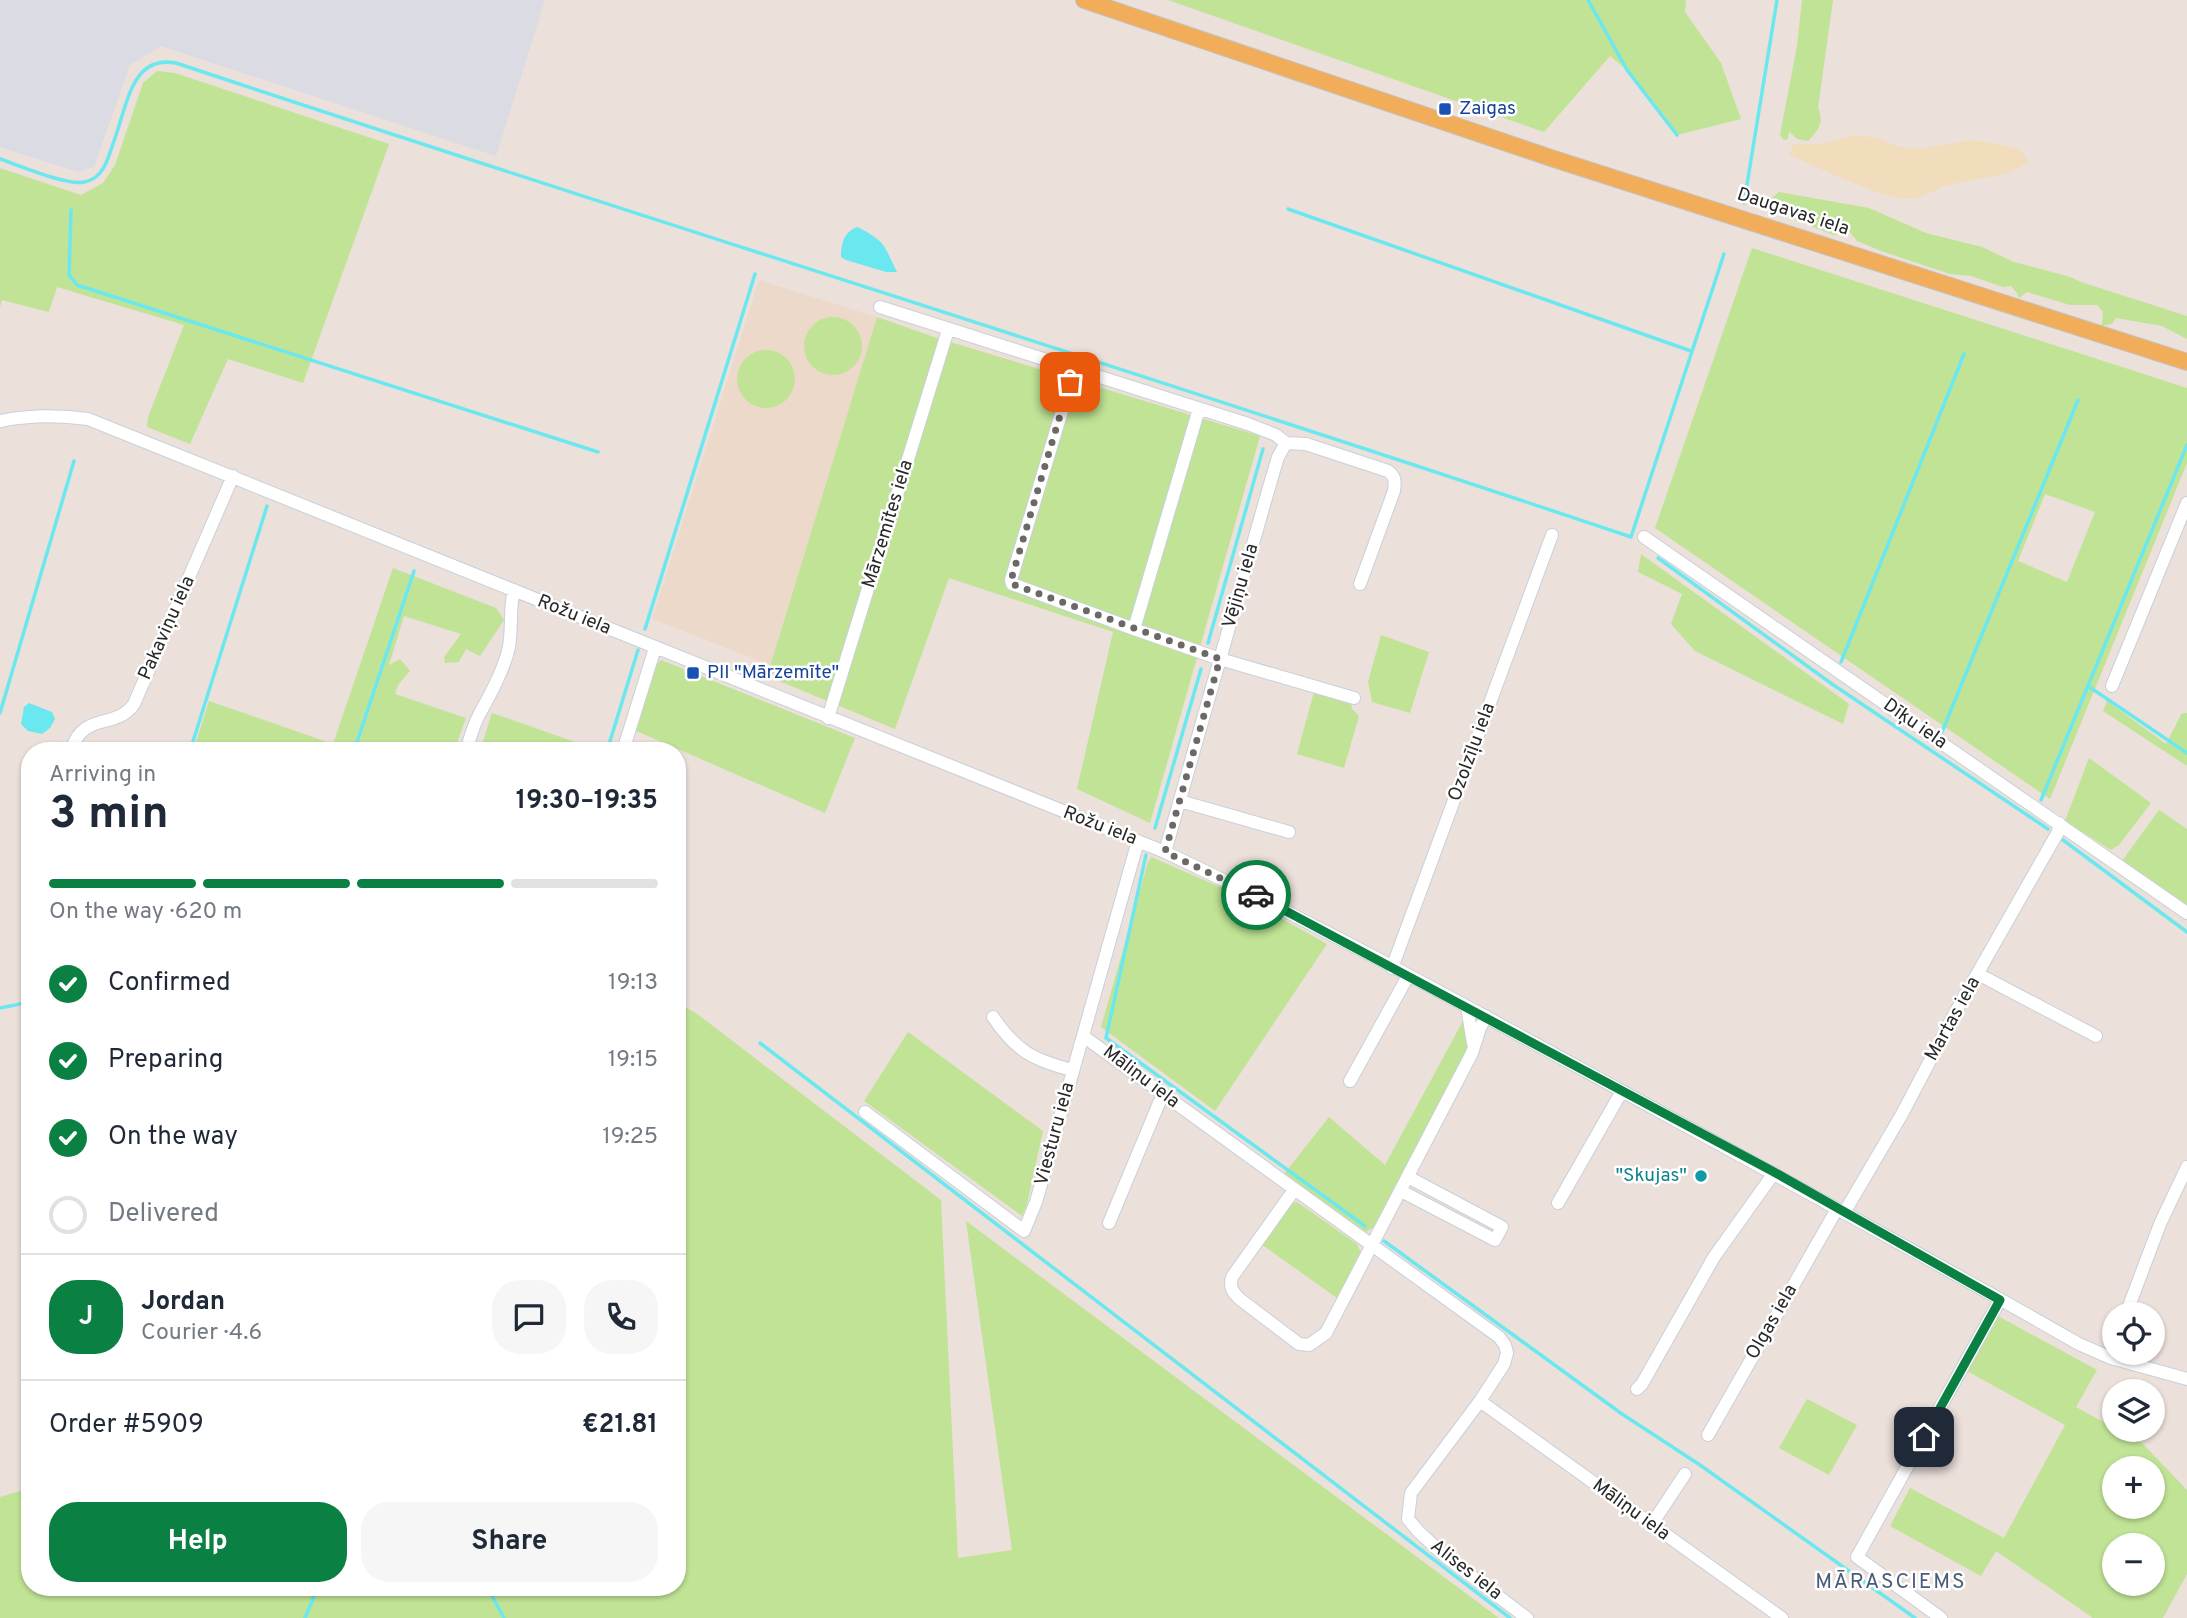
<!DOCTYPE html>
<html lang="en">
<head>
<meta charset="utf-8">
<style>
	:root { --surface:#fff; --page:#f6f6f7; --text:#1f2937; --muted:#747a83; --line:#e0e1e3; --accent:#0b8043 }
	body { margin:0; font-family:Overpass,sans-serif; background:var(--page); color:var(--text); height:100vh; display:flex; flex-direction:column; font-size:26px; white-space:nowrap }
	* { box-sizing:border-box; margin:0 }
	p { font-size:23px; color:var(--muted) }
	.icon { flex:none; width:38px; height:38px; fill:none; stroke:currentColor; stroke-width:2; stroke-linecap:round; stroke-linejoin:round }
	.map { position:relative; flex:1; overflow:hidden }
	.panel { position:absolute; left:21px; top:742px; width:665px; height:854px; display:flex; flex-direction:column; background:var(--surface); border-radius:28px; box-shadow:0 2px 5px #0004 }
	.panel>* { flex:none }
	.controls { position:absolute; left:2102px; top:1302px; display:grid; gap:14px }
	.controls a { display:grid; place-items:center; width:63px; height:63px; border-radius:50%; background:var(--surface); box-shadow:0 2px 5px #0004; font-size:35px }
	.pin { position:absolute; display:grid; place-items:center; width:60px; height:60px; color:#fff; margin:-30px; border-radius:14px; box-shadow:0 4px 10px #0006 }
	.courier { position:absolute; display:grid; place-items:center; width:70px; height:70px; margin:-35px; border:5px solid #0b8043; border-radius:50%; background:#fff; color:#222; box-shadow:0 2px 9px #0007 }
	.summary em { font-style:normal; font-weight:700 }
	.summary div { display:flex; flex-direction:column-reverse }
	.summary { display:flex; align-items:center; justify-content:space-between; height:119px; padding:0 28px }
	h1 { font-size:46px; font-weight:700; line-height:52px }
	.bar { display:grid; grid-template-columns:repeat(4,1fr); gap:10px 7px; align-content:center; height:84px; padding:0 28px }
	.bar i { height:9px; border-radius:5px; background:var(--line) }
	.bar .on { background:var(--accent) }
	.bar p { grid-column:span 4 }
	.line { display:flex; align-items:center; gap:18px; padding:0 28px; border-top:2px solid var(--line) }
	.line div { flex:1 }
	.round { display:grid; place-items:center; flex:none; width:74px; height:74px; border-radius:28px; background:var(--page) }
	ol { padding:0 28px; list-style:none }
	li { display:flex; align-items:center; gap:21px; height:77px }
	li p { margin-inline-start:auto }
	li .icon { padding:7px; border-radius:50%; background:var(--accent); color:#fff; stroke-width:4 }
	li:last-child { color:var(--muted) }
	li i { width:38px; height:38px; border:4px solid var(--line); border-radius:50% }
	.cta { display:flex; gap:14px; margin-top:auto; padding:14px 28px }
	.cta a { flex:1; height:80px; border-radius:28px; background:var(--accent); color:#fff; font-size:28px; font-weight:700; line-height:80px; text-align:center }
	.cta a+a { background:var(--page); color:var(--text) }
	.map>svg:first-child { display:block }
</style>
</head>
<body>
<div class="map">
<svg width="2187" height="1618" viewBox="0 0 2187 1618">
	<rect width="100%" height="100%" fill="#ebe0da"/>
	<!-- industrial -->
	<path fill="#dbdbe3" d="M0 0H545L496 156 161 46 130 65 94 167 78 172 0 147Z"/>
	<!-- education -->
	<path fill="#edd9c9" d="M759 280 877 317 770 665 652 619Z"/>
	<!-- green -->
	<path fill="#c0e395" fill-rule="evenodd" d="M1168 0H1686L1685 12 1721 63 1741 119 1677 135 1627 70 1610 56 1544 132Z
		M1802 0H1833L1818 108C1825 122 1817 132 1808 141L1797 139 1789 131 1788 139 1784 140 1780 135 1797 46Z
		M157 71 175 73 389 144 303 383 228 359 190 444 147 427 148 417 184 325 57 287 49 312 2 300 0 307V168L81 195 103 183 115 165 143 83Z
		M1779 192 1869 208 1926 233 1982 247 2014 262 2070 277 2084 283 2187 316V339L2162 326 2116 318 2112 324 2102 326 2103 312 2097 305H2070L2027 292 2019 298 2017 293 2011 286 2003 287 1971 276 1950 274 1884 252 1857 241 1850 232 1834 235 1770 210 1771 199Z
		M1752 248 2187 388V463L2050 799 1655 528ZM2045 494 2095 512 2067 582 2018 561Z
		M877 317 937 338 1260 436 1150 823 1077 789 1113 632 949 578 895 729 767 676Z
		M804 346a29 29 0 1 1 58 0a29 29 0 1 1-58 0Z
		M737 379a29 29 0 1 1 58 0a29 29 0 1 1-58 0Z
		M1641 554 1849 704 1843 724 1695 651 1671 624 1682 594 1638 572Z
		M393 568 496 608 504 620 480 656 466 649 459 662 445 663 444 657 461 634 404 616 389 665 400 659 410 671 398 685 395 694 466 718 454 751H193L209 701 333 744Z
		M1381 635 1429 652 1410 713 1372 702 1368 682Z
		M661 660 855 738 825 813 634 730 653 667Z
		M1314 692 1351 703 1352 709 1359 716 1344 768 1297 754Z
		M2107 701 2166 744 2182 713H2187V766L2103 711Z
		M492 713 595 749 601 751H480Z
		M2089 758 2151 803 2119 845 2111 850 2065 821Z
		M2159 810 2187 829V907L2122 861Z
		M1151 857 1243 897 1327 944 1215 1111 1101 1027 1148 862Z
		M677 1003 696 1013 941 1200 958 1558 1012 1550 966 1221 1499 1618H0V1497L30 1488V1587H677Z
		M1464 1019 1467 1020V1051L1374 1227 1366 1232 1284 1174 1329 1117 1385 1165Z
		M908 1032 1043 1131 1027 1204 1022 1216 864 1101Z
		M1297 1202 1357 1244 1361 1253 1337 1298 1261 1244 1289 1204Z
		M1998 1316 2097 1370 2076 1407 2114 1428V1430L2142 1443 2187 1490V1574L2163 1618H2093L1996 1551 1981 1576 1890 1526 1910 1488 2004 1538 2065 1425 1967 1371ZM2114 1468H2152V1507H2114ZM2114 1545H2152V1584H2114Z
		M1807 1399 1857 1425 1829 1475 1779 1448Z"/>
	<!-- sand -->
	<path fill="#f1ddbc" d="M1855 135 1877 138 1899 147 1918 149 1970 140 1994 143 2019 149 2029 162C2005 178 1978 178 1952 184 1936 188 1922 199 1905 199 1884 199 1813 165 1789 155L1794 144H1820Z"/>
	<!-- water -->
	<path fill="#6be8ef" d="M858 227C887 243 883 244 897 272H886L846 260 841 257C841 244 844 231 858 227Z
		M29 703 52 712 55 719 50 728 42 734 28 731 21 724 24 707Z"/>
	<g fill="none" stroke-linecap="round" stroke-linejoin="round">
		<!-- stream -->
		<path stroke="#6be8ef" stroke-width="3.5" d="M1588 0 1627 70 1677 135
			M0 159C18 165 67 186 84 182 96 180 102 172 107 161 112 147 117 133 121 119 130 91 138 56 176 63 660 224 1147 374 1631 537L1724 254
			M1744 203 1777 0
			M1288 209 1691 351
			M71 210 69 275 77 285 598 452
			M1658 558 1832 684 2048 829
			M645 629 755 274
			M1208 643 1263 449
			M1841 662 1964 354
			M2088 686 2187 753
			M0 713 74 461
			M1942 732 2078 400
			M190 751 267 506
			M354 751 414 571
			M607 751 638 650
			M2041 800 2187 445
			M1155 828 1201 669
			M2063 840 2187 932
			M1146 855 1106 1038 1365 1226
			M0 1008 30 1002
			M760 1043 1510 1618
			M1384 1241 1622 1414 1700 1465 1915 1618
			M487 1587 504 1618
			M305 1618 318 1587"/>
		<!-- minor casing -->
		<g stroke="#c8d0db" stroke-width="14">
			<path id="minor" d="M880 307 1248 424 1276 435 1286 443 1306 444 1388 471C1396 477 1395 481 1394 491L1360 584
				M1074 371 1011 580 1012 584 1134 629
				M1199 409 1134 629 1220 659 1354 698
				M0 421C30 415 58 415 88 419L1165 852C1320 925 1470 1008 1620 1090 1774 1174 1927 1257 2079 1344L2111 1358 2187 1379
				M1644 537 2187 913
				M2112 686 2187 503
				M828 718 948 330
				M71 751C83 710 115 731 134 704L233 476
				M466 751C470 739 473 726 479 715 490 695 500 677 507 655 514 633 508 612 514 590
				M623 751 655 648
				M1180 801 1289 832
				M1165 852 1268 491 1278 457 1286 443
				M1392 968 1552 535
				M1978 974 2096 1036
				M1467 1007 1473 1043
				M993 1017C1016 1051 1033 1060 1072 1070
				M1083 1036 1499 1337 1505 1345 1507 1353 1504 1364 1480 1401 1411 1493 1408 1519 1419 1532 1446 1557 1527 1618
				M1350 1081 1408 976
				M865 1112 1024 1231 1036 1202 1138 841
				M1294 1190 1232 1277C1229 1288 1233 1293 1241 1300L1299 1344 1309 1345 1326 1333 1472 1053 1480 1028 1486 1016
				M1401 1191 1495 1240 1502 1227 1408 1177
				M1558 1203 1622 1091
				M1844 1213 1902 1114 1955 1013 2058 832 2059 823
				M1109 1223 1159 1103 1165 1095
				M2126 1314 2160 1224 2187 1167
				M1637 1389 1642 1384 1714 1257 1774 1173
				M1480 1401 1782 1618
				M1708 1435 1837 1209
				M1652 1524 1685 1474
				M1941 1618 1857 1557 2000 1300"/>
		</g>
		<!-- major casing -->
		<g stroke="#c3c3c3" stroke-width="18">
			<path id="major" d="M1084 0 1551 158 2187 362"/>
		</g>
		<!-- minor -->
		<use href="#minor" stroke="#fff" stroke-width="12"/>
		<!-- major -->
		<use href="#major" stroke="#f1ad59" stroke-width="16"/>
	</g>
	<g fill="none" stroke-linecap="round" stroke-linejoin="round">
		<!-- done -->
		<path stroke="#6c6866" stroke-width="7" stroke-dasharray="0 12.6" d="M1070 382 1011 580 1012 584 1220 659 1165 852 1256 895"/>
		<!-- route -->
		<path stroke="#0b8043" stroke-width="9" d="M1256 895 1774 1172 2000 1300 1924 1437"/>
	</g>
	<!-- markers -->
	<g fill="#1a4fb4" stroke="#fff" stroke-width="2.5">
		<rect x="1438" y="102" width="14" height="14" rx="3.5"/>
		<rect x="686" y="666" width="14" height="14" rx="3.5"/>
	</g>
	<circle fill="#0f9aa8" stroke="#fff" stroke-width="2.5" cx="1701" cy="1176" r="7"/>
	<g text-anchor="middle" dominant-baseline="central" stroke-width="5" stroke-linejoin="round" paint-order="stroke">
		<!-- transit labels -->
		<g font-size="19" fill="#164399" stroke="#fff" text-anchor="start">
			<text x="1459" y="109">Zaigas</text>
			<text x="707" y="673">PII "Mārzemīte"</text>
		</g>
		<!-- street labels -->
		<g font-size="19" fill="#282828" stroke="#fff">
			<text transform="translate(1793 212) rotate(18)">Daugavas iela</text>
			<text transform="translate(888 524) rotate(-73)">Mārzemītes iela</text>
			<text transform="translate(1241 586) rotate(-74)">Vējiņu iela</text>
			<text transform="translate(574 615) rotate(22)">Rožu iela</text>
			<text transform="translate(167 628) rotate(-66)">Pakaviņu iela</text>
			<text transform="translate(1915 724) rotate(35)">Dīķu iela</text>
			<text transform="translate(1472 752) rotate(-70)">Ozolzīļu iela</text>
			<text transform="translate(1100 826) rotate(21)">Rožu iela</text>
			<text transform="translate(1953 1019) rotate(-61)">Martas iela</text>
			<text transform="translate(1141 1077) rotate(37)">Māliņu iela</text>
			<text transform="translate(1055 1134) rotate(-75)">Viesturu iela</text>
			<text transform="translate(1772 1322) rotate(-60)">Olgas iela</text>
			<text transform="translate(1631 1510) rotate(36)">Māliņu iela</text>
			<text transform="translate(1466 1570) rotate(38)">Alises iela</text>
		</g>
		<!-- culture labels -->
		<g font-size="19" fill="#0d838f" stroke="#fff" text-anchor="end">
			<text x="1687" y="1176">"Skujas"</text>
		</g>
		<!-- neighbourhood labels -->
		<g font-size="21" letter-spacing="2" fill="#495c79" stroke="#fff">
			<text x="1891" y="1582">MĀRASCIEMS</text>
		</g>
	</g>
</svg>
<div class="controls">
<a><svg class="icon" aria-label="locate" viewBox="0 0 24 24"><circle cx="12" cy="12" r="6"/><path d="M12 2v4M12 18v4M2 12h4M18 12h4"/></svg></a>
<a><svg class="icon" aria-label="layers" viewBox="0 0 24 24"><path d="M12 4l9 5-9 5-9-5zM3 14l9 5 9-5"/></svg></a>
<a>+</a>
<a>−</a>
</div>
<div class="pin" style="left:1070px;top:382px;background:#ea580c"><svg class="icon" aria-label="bag" viewBox="0 0 24 24"><path d="M5 8h14l-1 12H6zM9 8a3 3 0 0 1 6 0"/></svg></div>
<div class="pin" style="left:1924px;top:1437px;background:#1f2937"><svg class="icon" aria-label="home" viewBox="0 0 24 24"><path d="M3 11l9-7 9 7M6 9v11h12V9"/></svg></div>
<div class="courier" style="left:1256px;top:895px"><svg class="icon" aria-label="car" viewBox="0 0 24 24"><path d="M5 17H2v-5l4-1 3-4h7l3 4 3 1v5h-3M9 17h6M6 11h13"/><circle cx="7" cy="17" r="2"/><circle cx="17" cy="17" r="2"/></svg></div>
<section class="panel">
<div class="summary"><div><h1>3 min</h1><p>Arriving in</p></div><em>19:30–19:35</em></div>
<div class="bar"><i class="on"></i><i class="on"></i><i class="on"></i><i></i><p>On the way · 620 m</p></div>
<ol>
<li><svg class="icon" aria-label="check" viewBox="0 0 24 24"><path d="M5 12l5 5 9-10"/></svg>Confirmed<p>19:13</p></li>
<li><svg class="icon" aria-label="check" viewBox="0 0 24 24"><path d="M5 12l5 5 9-10"/></svg>Preparing<p>19:15</p></li>
<li><svg class="icon" aria-label="check" viewBox="0 0 24 24"><path d="M5 12l5 5 9-10"/></svg>On the way<p>19:25</p></li>
<li><i></i>Delivered</li>
</ol>
<div class="line" style="height:126px"><b class="round" style="background:var(--accent);color:#fff">J</b><div><b>Jordan</b><p>Courier · 4.6</p></div><a class="round"><svg class="icon" aria-label="chat" viewBox="0 0 24 24"><path d="M4 5h16v11H9l-5 4z"/></svg></a><a class="round"><svg class="icon" aria-label="phone" viewBox="0 0 24 24"><path d="M5 4h4l2 5-3 2q2 4 5 5l2-3 5 2v4C11 20 4 13 5 4z"/></svg></a></div>
<div class="line" style="height:91px"><div>Order #5909</div><b>€21.81</b></div>
<div class="cta"><a>Help</a><a>Share</a></div>
</section>
</div>
</body>
</html>
